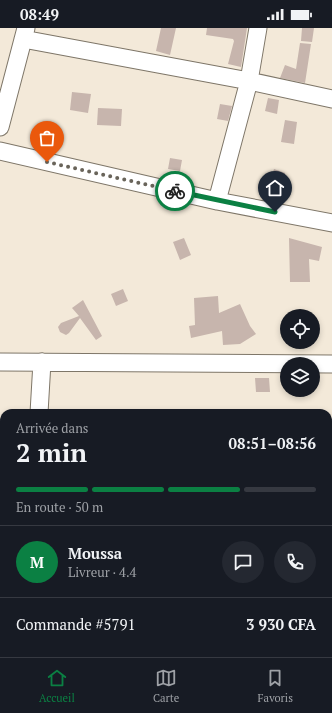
<!DOCTYPE html>
<html lang="fr">
<head>
<meta charset="utf-8">
<style>
	:root { --surface:#171b24; --page:#242831; --text:#f1f3f6; --muted:#9ea1a6; --line:#363941; --accent:#0b8043 }
	body { margin:0; font-family:"PT Serif",serif; background:var(--page); color:var(--text); height:100vh; display:flex; flex-direction:column; font-size:15px; white-space:nowrap }
	* { box-sizing:border-box; margin:0 }
	p { font-size:13px; color:var(--muted) }
	.icon { flex:none; width:22px; height:22px; fill:none; stroke:currentColor; stroke-width:2; stroke-linecap:round; stroke-linejoin:round }
	.map { position:relative; flex:1; overflow:hidden }
	.side { position:absolute; left:0px; top:381px; width:332px; height:248px; display:flex; flex-direction:column; background:var(--surface); border-radius:12px 12px 0 0; box-shadow:0 2px 6px #0003 }
	.side>* { flex:none }
	.tools { position:absolute; left:280px; top:281px; display:grid; gap:8px }
	.tools a { display:grid; place-items:center; width:40px; height:40px; border-radius:50%; background:var(--surface); box-shadow:0 2px 6px #0003; font-size:20px }
	.pin { position:absolute; display:grid; place-items:center; width:34px; height:34px; color:#fff; margin:-41px -17px; border-radius:50% 50% 50% 0; rotate:-45deg; box-shadow:0 0 4px #0007 }
	.pin .icon { rotate:45deg }
	.courier { position:absolute; display:grid; place-items:center; width:40px; height:40px; margin:-20px; border:3px solid #0b8043; border-radius:50%; background:#fff; color:#222; box-shadow:0 1px 5px #0007 }
	.headline em { font-style:normal; font-weight:700 }
	.headline div { display:flex; flex-direction:column-reverse }
	.headline { display:flex; align-items:center; justify-content:space-between; height:68px; padding:0 16px }
	h1 { font-size:26px; font-weight:700; line-height:30px }
	.bar { display:grid; grid-template-columns:repeat(4,1fr); gap:6px 4px; align-content:center; height:48px; padding:0 16px }
	.bar i { height:5px; border-radius:3px; background:var(--line) }
	.bar .on { background:var(--accent) }
	.bar p { grid-column:span 4 }
	.line { display:flex; align-items:center; gap:10px; padding:0 16px; border-top:1px solid var(--line) }
	.line div { flex:1 }
	.round { display:grid; place-items:center; flex:none; width:42px; height:42px; border-radius:21px; background:var(--page) }
	.status { display:flex; justify-content:space-between; align-items:center; height:28px; padding:0 20px; background:var(--surface); direction:ltr }
	.status svg { height:11px; fill:currentColor }
	.tab-bar { display:flex; justify-content:space-around; align-items:center; height:56px; border-top:1px solid var(--line); background:var(--surface); font-size:11px; color:var(--muted) }
	.tab-bar a { display:grid; justify-items:center; gap:2px }
	.tab-bar .on { color:var(--accent) }
	.map>svg:first-child { display:block }
</style>
</head>
<body>
<div class="status"><b>08:49</b><svg viewBox="0 0 49 12"><path d="M0 12V9h3v3zM5 12V6h3v6zM10 12V3h3v9zM15 12V0h3v12zM26 1h20v11H26zM47 4h2v5h-2z"/></svg></div>
<div class="map">
<svg width="332" height="629" viewBox="0 0 332 629">
	<rect width="100%" height="100%" fill="#f3e9d9"/>
	<g fill="none" stroke-linecap="round" stroke-linejoin="round">
		<!-- stream -->
		<path stroke="#5eb7c8" stroke-width="4.5" d="M328 503 332 499
			M0 520 4 519"/>
	</g>
	<!-- building -->
	<path fill="#c7b5ad" d="M161 0H176L170 27 156 23Z
		M207 0H247L241 39 228 36 234 13 233 11 206 7Z
		M302 0H314L312 14 301 13Z
		M300 15 311 16 305 55 280 50 285 37 296 41Z
		M72 64 91 66 88 85 70 82Z
		M268 70 279 72 277 86 265 83Z
		M220 76 232 78 228 93 217 91Z
		M98 80 122 81 121 98 97 97Z
		M285 92 297 94 294 116 281 114Z
		M41 99 58 100 57 112 40 111Z
		M170 130 182 132 180 143 168 141Z
		M274 141 285 145 280 157 270 154Z
		M184 210 191 227 180 232 173 214Z
		M289 210 322 219 319 233 309 231 310 254H290Z
		M123 261 128 273 116 278 111 266Z
		M218 268 219 285 240 276 250 298 256 306 240 316 223 317 222 303 191 310 189 298 195 297 194 270Z
		M83 272 102 308 96 312 80 290 69 305 66 307 60 304 58 299 61 295 79 288 72 280Z
		M255 350H269L270 364H256Z"/>
	<g fill="none" stroke-linecap="round" stroke-linejoin="round">
		<!-- minor casing -->
		<g stroke="#7e7668" stroke-width="19">
			<path id="minor" d="M23 11 249 53 332 71
				M0 99 26 0
				M0 123 217 173 332 195
				M217 173 249 53 258 0
				M0 334 332 336
				M39 385 42 334
				M0 490 4 488"/>
		</g>
		<!-- minor -->
		<use href="#minor" stroke="#fff" stroke-width="17"/>
	</g>
	<g fill="none" stroke-linecap="round" stroke-linejoin="round">
		<!-- done -->
		<path stroke="#69645a" stroke-width="4" stroke-dasharray="0 7.2" d="M47 134 175 163"/>
		<!-- route -->
		<path stroke="#0b8043" stroke-width="5" d="M175 163 275 184"/>
	</g>
</svg>
<div class="tools">
<a><svg class="icon" aria-label="locate" viewBox="0 0 24 24"><circle cx="12" cy="12" r="6"/><path d="M12 2v4M12 18v4M2 12h4M18 12h4"/></svg></a>
<a><svg class="icon" aria-label="layers" viewBox="0 0 24 24"><path d="M12 4l9 5-9 5-9-5zM3 14l9 5 9-5"/></svg></a>
</div>
<div class="pin" style="left:47px;top:134px;background:#ea580c"><svg class="icon" aria-label="bag" viewBox="0 0 24 24"><path d="M5 8h14l-1 12H6zM9 8a3 3 0 0 1 6 0"/></svg></div>
<div class="pin" style="left:275px;top:184px;background:#1f2937"><svg class="icon" aria-label="home" viewBox="0 0 24 24"><path d="M3 11l9-7 9 7M6 9v11h12V9"/></svg></div>
<div class="courier" style="left:175px;top:163px"><svg class="icon" aria-label="bike" viewBox="0 0 24 24"><circle cx="6" cy="16" r="4"/><circle cx="18" cy="16" r="4"/><path d="M6 16l4-8h5l3 8M10 8l3 8H6M13 5h3"/></svg></div>
<section class="side">
<div class="headline"><div><h1>2 min</h1><p>Arrivée dans</p></div><em>08:51–08:56</em></div>
<div class="bar"><i class="on"></i><i class="on"></i><i class="on"></i><i></i><p>En route · 50 m</p></div>
<div class="line" style="height:72px"><b class="round" style="background:var(--accent);color:#fff">M</b><div><b>Moussa</b><p>Livreur · 4.4</p></div><a class="round"><svg class="icon" aria-label="chat" viewBox="0 0 24 24"><path d="M4 5h16v11H9l-5 4z"/></svg></a><a class="round"><svg class="icon" aria-label="phone" viewBox="0 0 24 24"><path d="M5 4h4l2 5-3 2q2 4 5 5l2-3 5 2v4C11 20 4 13 5 4z"/></svg></a></div>
<div class="line" style="height:52px"><div>Commande #5791</div><b>3 930 CFA</b></div>
</section>
</div>
<nav class="tab-bar">
<a class="on"><svg class="icon" aria-label="home" viewBox="0 0 24 24"><path d="M3 11l9-7 9 7M6 9v11h12V9"/></svg>Accueil</a>
<a><svg class="icon" aria-label="map" viewBox="0 0 24 24"><path d="M3 6l6-2 6 2 6-2v14l-6 2-6-2-6 2zM9 4v14M15 6v14"/></svg>Carte</a>
<a><svg class="icon" aria-label="saved" viewBox="0 0 24 24"><path d="M7 4h10v16l-5-4-5 4z"/></svg>Favoris</a>
</nav>
</body>
</html>
